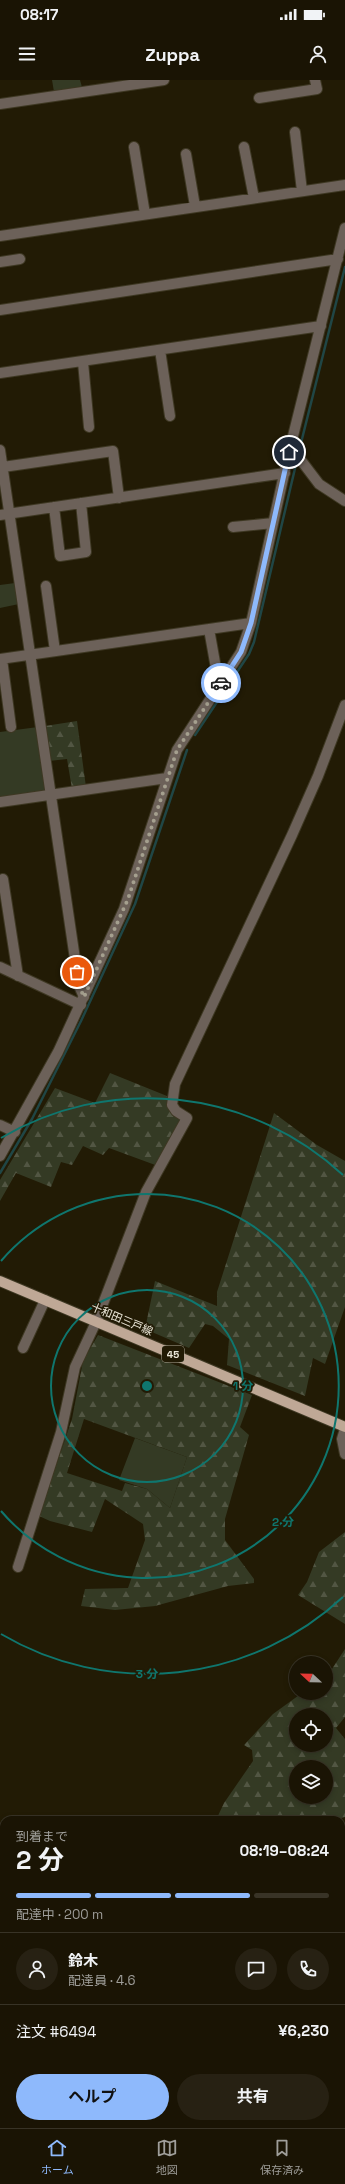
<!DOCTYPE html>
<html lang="ja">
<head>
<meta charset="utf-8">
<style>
	:root { --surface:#1a1404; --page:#272113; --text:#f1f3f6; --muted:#9f9e9a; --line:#383326; --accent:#8eb9fc }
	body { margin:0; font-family:"Space Grotesk","Noto Sans JP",sans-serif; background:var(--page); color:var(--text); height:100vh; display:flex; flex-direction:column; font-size:15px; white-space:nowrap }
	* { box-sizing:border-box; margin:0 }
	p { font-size:13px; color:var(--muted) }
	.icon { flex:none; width:22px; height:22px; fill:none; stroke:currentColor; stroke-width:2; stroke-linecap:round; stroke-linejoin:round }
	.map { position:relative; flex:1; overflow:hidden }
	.side { position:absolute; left:0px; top:1736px; width:345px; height:312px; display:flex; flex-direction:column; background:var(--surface); border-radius:12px 12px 0 0; box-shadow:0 2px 6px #0003,0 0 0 1px var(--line) }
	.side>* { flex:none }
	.needle { width:26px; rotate:292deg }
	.tools { position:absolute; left:289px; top:1576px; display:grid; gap:8px }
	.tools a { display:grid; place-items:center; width:44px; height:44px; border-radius:50%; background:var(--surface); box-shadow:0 2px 6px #0003,0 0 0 1px var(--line); font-size:20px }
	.pin { position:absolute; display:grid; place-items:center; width:34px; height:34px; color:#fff; margin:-17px; border:2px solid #fff; border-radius:50%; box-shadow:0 1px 4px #0007 }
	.courier { position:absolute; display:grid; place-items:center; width:40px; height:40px; margin:-20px; border:3px solid #8eb9fc; border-radius:50%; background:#fff; color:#222; box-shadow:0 1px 5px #0007 }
	.headline em { font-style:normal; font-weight:700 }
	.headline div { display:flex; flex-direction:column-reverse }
	.headline { display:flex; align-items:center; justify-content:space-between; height:68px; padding:0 16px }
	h1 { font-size:26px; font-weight:700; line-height:30px }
	.bar { display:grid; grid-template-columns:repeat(4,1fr); gap:6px 4px; align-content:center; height:48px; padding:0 16px }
	.bar i { height:5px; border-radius:3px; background:var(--line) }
	.bar .selected { background:var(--accent) }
	.bar p { grid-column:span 4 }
	.line { display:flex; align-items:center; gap:10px; padding:0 16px; border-top:1px solid var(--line) }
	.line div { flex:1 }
	.round { display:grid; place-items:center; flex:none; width:42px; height:42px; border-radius:21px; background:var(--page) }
	.cta { display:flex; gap:8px; margin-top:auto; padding:8px 16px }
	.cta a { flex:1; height:46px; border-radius:24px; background:var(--accent); color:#111; font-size:16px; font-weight:700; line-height:46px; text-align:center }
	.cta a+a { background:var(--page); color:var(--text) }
	.status { display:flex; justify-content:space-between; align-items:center; height:28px; padding:0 20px; background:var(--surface); direction:ltr }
	.status svg { height:11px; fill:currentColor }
	header { display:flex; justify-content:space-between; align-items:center; height:52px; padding:0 16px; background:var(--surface); font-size:18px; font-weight:700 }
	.tab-bar { display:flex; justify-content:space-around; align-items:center; height:56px; border-top:1px solid var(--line); background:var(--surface); font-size:11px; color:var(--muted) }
	.tab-bar a { display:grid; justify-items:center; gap:2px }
	.tab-bar .selected { color:var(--accent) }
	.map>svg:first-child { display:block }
</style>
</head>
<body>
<div class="status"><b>08:17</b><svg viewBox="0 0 49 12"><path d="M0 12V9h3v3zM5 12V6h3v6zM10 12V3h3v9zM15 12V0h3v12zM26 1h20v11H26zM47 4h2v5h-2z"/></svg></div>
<header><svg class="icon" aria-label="menu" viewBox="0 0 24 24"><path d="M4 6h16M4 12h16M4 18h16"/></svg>Zuppa<svg class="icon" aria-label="person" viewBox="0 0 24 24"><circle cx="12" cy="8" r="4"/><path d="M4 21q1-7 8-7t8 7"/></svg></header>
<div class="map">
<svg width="345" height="2048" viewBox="0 0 345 2048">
	<defs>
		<pattern id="forest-firs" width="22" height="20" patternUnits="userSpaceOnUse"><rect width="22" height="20" fill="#343a24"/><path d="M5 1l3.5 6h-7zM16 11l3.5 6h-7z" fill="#525643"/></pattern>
	</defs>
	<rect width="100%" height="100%" fill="#221b05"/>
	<!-- green -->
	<path fill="#343a24" d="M52 0H80L82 7 54 12Z
		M15 503 19 524 0 528V505Z
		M38 647 47 711 0 718V652Z
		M135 1358 187 1377 170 1428 147 1409 119 1400Z"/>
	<!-- forest -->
	<path fill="url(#forest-firs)" fill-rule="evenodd" d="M77 641 86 707 72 709 67 679 49 681 45 646Z
		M110 993 167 1016 169 1030 183 1038 158 1086 109 1068 103 1075 83 1066 72 1085 61 1082 51 1107 16 1093 0 1121V1100L55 1008 95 1023Z
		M274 1033 317 1065 345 1081V1227L325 1284 313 1278 305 1316 227 1285 229 1259 213 1246 205 1244 189 1268 145 1249 155 1201 217 1226V1212Z
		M98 1255 252 1315 240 1347 249 1355 225 1439V1460L254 1499V1503L228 1506 155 1526 115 1530 81 1526 85 1509 128 1508 145 1460 143 1444 105 1419 92 1452 50 1441 39 1436 72 1339 83 1281ZM84 1339 187 1377 170 1428 147 1409 125 1403 122 1411 67 1393Z
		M345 1452V1544L298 1515 307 1502 319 1472Z
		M345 1569V1637L336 1648 345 1659V1737L337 1740H216L224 1723 253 1681 252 1670 244 1665 273 1634 302 1613H326V1595L330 1592ZM296 1635H326V1665H296ZM296 1687H326V1717H296Z
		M4 1870V1925L0 1928V1873Z"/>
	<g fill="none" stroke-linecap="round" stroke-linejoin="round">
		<!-- stream -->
		<path stroke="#204645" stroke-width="2.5" d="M298 375 345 187
			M195 655 249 574 254 562 297 380
			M0 1093 32 1039 81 941 135 824 187 670
			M341 1794 345 1791
			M0 1935 4 1931"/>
		<!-- minor casing -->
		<g stroke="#3e3823" stroke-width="12">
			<path id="minor" d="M259 18 317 9 315 0
				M0 24 164 0
				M295 52 302 111
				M134 67 145 134
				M244 67 254 118
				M186 74 195 126
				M0 156 345 105
				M0 182 20 179
				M0 230 338 179
				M160 270 170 336
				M83 282 89 347
				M0 293 321 246
				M0 370 79 906 84 917
				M289 372 300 379 319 404 345 421
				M3 387 113 371 119 418
				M54 427 60 476 86 472 81 423
				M0 435 285 393
				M233 447 273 443
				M46 506 55 571
				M209 549 219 605
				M0 579 251 543
				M2 579 11 647
				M0 722 167 698
				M3 799 18 896
				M0 887 81 925
				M0 1045 15 1052
				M0 1076 58 972 124 829 177 670 241 572 251 543 289 372 345 148
				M23 1268 45 1220
				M345 1349 342 1359 345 1374
				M18 1487 61 1352 75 1287 96 1242 146 1112 187 1038 176 1031 172 1025 175 1004 292 755 318 696 345 625
				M341 2029 345 2024
				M326 2048 330 2044"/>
		</g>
		<!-- major casing -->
		<g stroke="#3e3823" stroke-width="12">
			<path id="major" d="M0 1201 345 1347"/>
		</g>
		<!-- minor -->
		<use href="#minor" stroke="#6c6159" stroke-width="10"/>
		<!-- major -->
		<use href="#major" stroke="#bfa896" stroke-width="10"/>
	</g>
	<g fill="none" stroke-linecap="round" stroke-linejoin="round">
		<!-- done -->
		<path stroke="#a5a08f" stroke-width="4" stroke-dasharray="0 7.2" d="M77 892 79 906 84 917 128 819 177 670 221 603"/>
		<!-- route -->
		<path stroke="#8eb9fc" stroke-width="5" d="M221 603 241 572 251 543 289 372"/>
	</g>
	<!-- distance rings -->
	<g fill="none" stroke="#0f766e" stroke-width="2">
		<circle cx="147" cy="1306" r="96"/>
		<path d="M1 1181A192 192 0 1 1 1 1431"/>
		<path d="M343 1517A288 288 0 0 1 1 1554M1 1058A288 288 0 0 1 343 1095"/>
	</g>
	<g text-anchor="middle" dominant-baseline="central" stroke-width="3.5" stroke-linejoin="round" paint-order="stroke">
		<!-- shield labels -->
		<rect fill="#221b05" stroke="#afaa9a" stroke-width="1" x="162" y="1266" width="22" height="16" rx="3"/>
		<g font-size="10" font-weight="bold" fill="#ece8da">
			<text x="173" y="1274">45</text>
		</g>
		<!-- street labels -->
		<g font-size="11" fill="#ece8da" stroke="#221b05">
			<text transform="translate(122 1239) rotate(23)">十和田三戸線</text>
		</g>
	</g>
	<circle cx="147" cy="1306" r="6" fill="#0f766e" stroke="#221b05" stroke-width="2"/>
	<g font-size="12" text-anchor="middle" font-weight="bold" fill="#0f766e" stroke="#221b05" stroke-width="3.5" stroke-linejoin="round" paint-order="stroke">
		<text x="243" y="1310">1 分</text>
		<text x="283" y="1446">2 分</text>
		<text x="147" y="1598">3 分</text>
	</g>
</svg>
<div class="tools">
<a><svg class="needle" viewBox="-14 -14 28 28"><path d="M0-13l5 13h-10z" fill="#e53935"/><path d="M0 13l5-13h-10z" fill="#9f9e9a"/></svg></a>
<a><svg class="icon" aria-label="locate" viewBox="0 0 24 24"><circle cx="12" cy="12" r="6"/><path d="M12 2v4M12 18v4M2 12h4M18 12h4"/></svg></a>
<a><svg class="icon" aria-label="layers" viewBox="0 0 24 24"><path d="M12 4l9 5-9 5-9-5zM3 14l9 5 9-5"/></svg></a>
</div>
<div class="pin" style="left:77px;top:892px;background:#ea580c"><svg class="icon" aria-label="bag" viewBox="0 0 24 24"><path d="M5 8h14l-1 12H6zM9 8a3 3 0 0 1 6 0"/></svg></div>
<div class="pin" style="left:289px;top:372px;background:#1f2937"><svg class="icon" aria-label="home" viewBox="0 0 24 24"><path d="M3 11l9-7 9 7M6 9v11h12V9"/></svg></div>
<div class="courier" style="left:221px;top:603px"><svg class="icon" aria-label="car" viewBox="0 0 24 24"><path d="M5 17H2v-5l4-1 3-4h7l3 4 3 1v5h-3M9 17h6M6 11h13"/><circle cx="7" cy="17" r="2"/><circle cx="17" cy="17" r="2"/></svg></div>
<section class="side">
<div class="headline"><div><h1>2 分</h1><p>到着まで</p></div><em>08:19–08:24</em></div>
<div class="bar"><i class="selected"></i><i class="selected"></i><i class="selected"></i><i></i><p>配達中 · 200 m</p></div>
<div class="line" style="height:72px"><a class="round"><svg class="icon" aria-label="person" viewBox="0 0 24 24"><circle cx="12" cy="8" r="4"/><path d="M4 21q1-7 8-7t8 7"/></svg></a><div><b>鈴木</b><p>配達員 · 4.6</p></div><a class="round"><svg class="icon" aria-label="chat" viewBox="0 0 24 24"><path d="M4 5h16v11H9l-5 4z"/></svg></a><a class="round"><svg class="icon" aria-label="phone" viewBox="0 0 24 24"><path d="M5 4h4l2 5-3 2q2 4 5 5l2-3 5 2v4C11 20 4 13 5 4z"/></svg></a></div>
<div class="line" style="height:52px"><div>注文 #6494</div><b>¥6,230</b></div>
<div class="cta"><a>ヘルプ</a><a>共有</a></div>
</section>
</div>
<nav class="tab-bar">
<a class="selected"><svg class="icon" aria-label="home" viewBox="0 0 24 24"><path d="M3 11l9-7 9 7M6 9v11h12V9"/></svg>ホーム</a>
<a><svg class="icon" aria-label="map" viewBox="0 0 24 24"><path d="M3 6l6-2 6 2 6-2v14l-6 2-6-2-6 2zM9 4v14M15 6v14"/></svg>地図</a>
<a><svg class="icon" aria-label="saved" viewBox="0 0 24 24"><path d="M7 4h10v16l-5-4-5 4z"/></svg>保存済み</a>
</nav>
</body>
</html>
